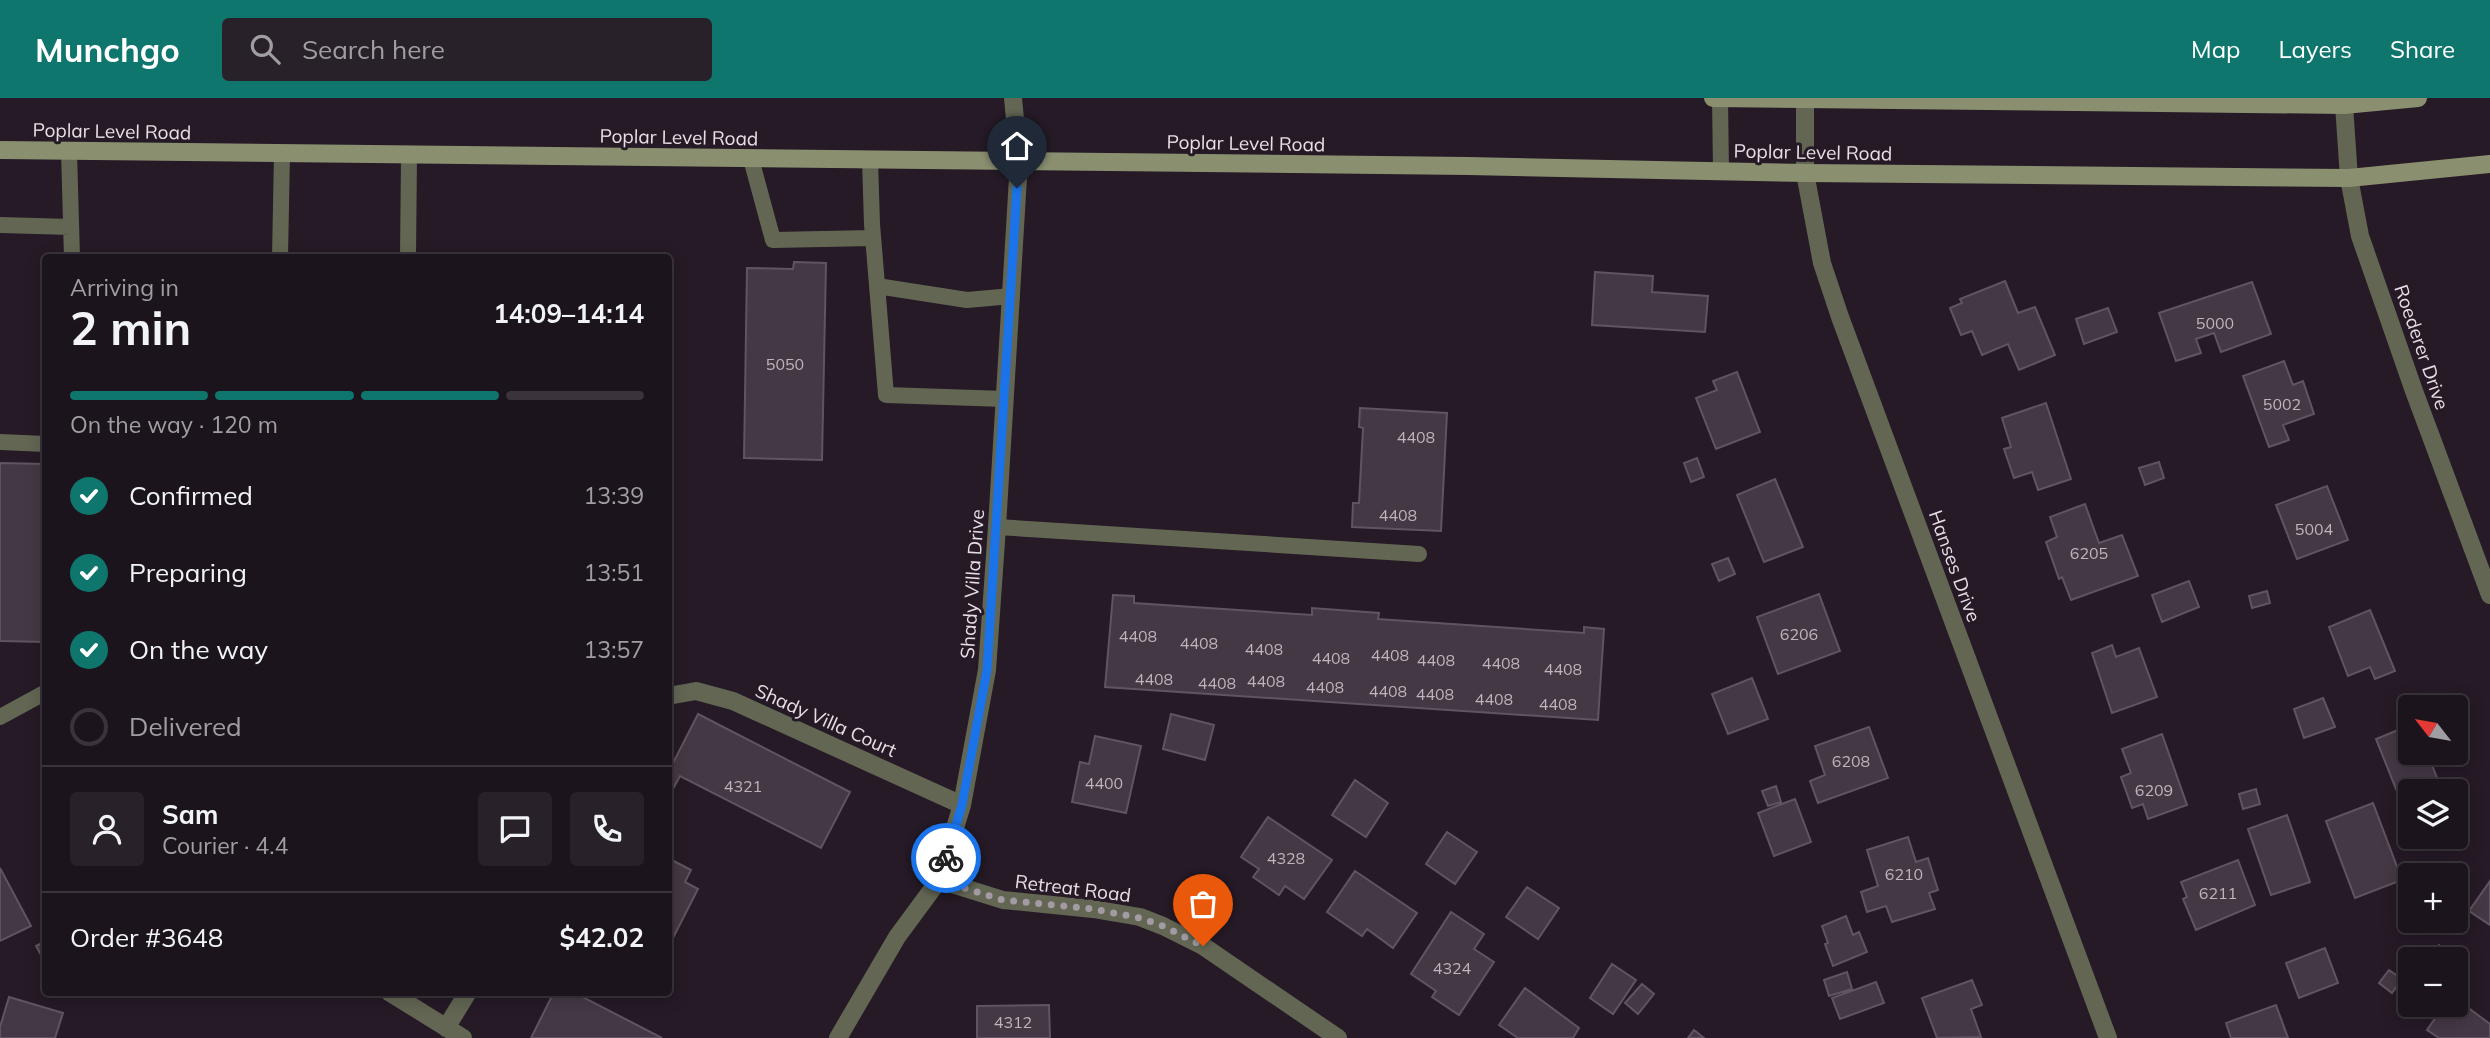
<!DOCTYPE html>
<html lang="en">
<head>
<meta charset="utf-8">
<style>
	:root { --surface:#1c141c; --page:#292129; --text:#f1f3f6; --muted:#a09ea3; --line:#3a333b; --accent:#0f766e }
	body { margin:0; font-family:Mulish,sans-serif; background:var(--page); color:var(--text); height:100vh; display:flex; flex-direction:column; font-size:26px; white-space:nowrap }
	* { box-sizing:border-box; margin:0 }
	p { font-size:23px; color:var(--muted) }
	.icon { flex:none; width:38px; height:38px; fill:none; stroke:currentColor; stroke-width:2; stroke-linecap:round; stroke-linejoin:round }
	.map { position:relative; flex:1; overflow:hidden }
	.sheet { position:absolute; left:42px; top:156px; width:630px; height:742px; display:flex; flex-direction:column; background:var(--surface); border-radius:7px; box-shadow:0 4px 18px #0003,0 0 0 2px var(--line) }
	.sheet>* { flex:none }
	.needle { width:46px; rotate:301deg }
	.tools { position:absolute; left:2398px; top:597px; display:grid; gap:14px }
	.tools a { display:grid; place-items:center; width:70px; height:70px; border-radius:7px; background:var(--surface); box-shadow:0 4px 18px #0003,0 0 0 2px var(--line); font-size:35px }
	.pin { position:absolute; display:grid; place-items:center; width:60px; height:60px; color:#fff; margin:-72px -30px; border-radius:50% 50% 50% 0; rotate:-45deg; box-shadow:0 0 7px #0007 }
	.pin .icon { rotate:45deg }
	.courier { position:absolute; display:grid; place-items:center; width:70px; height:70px; margin:-35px; border:5px solid #1a73e8; border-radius:50%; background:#fff; color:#222; box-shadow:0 2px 9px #0007 }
	.summary em { font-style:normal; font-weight:700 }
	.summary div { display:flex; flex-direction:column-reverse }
	.summary { display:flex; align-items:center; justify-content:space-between; height:119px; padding:0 28px }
	h1 { font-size:46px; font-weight:700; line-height:52px }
	.bar { display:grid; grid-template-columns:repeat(4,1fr); gap:10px 7px; align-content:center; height:84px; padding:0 28px }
	.bar i { height:9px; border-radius:5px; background:var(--line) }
	.bar .current { background:var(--accent) }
	.bar p { grid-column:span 4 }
	.line { display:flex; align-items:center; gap:18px; padding:0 28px; border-top:2px solid var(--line) }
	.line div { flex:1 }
	.round { display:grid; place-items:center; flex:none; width:74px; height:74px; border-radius:7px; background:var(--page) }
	ol { padding:0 28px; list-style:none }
	li { display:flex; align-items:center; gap:21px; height:77px }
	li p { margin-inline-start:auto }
	li .icon { padding:7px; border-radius:50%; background:var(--accent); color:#fff; stroke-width:4 }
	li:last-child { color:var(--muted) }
	li i { width:38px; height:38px; border:4px solid var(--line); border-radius:50% }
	header { display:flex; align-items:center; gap:42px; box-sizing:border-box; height:98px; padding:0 35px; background:var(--accent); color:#fff }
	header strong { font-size:33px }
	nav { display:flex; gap:38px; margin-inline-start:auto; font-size:24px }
	.search { width:490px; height:63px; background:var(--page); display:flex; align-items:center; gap:18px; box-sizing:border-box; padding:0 24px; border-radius:7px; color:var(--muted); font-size:26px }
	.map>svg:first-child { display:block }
</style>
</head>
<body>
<header>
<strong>Munchgo</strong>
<div class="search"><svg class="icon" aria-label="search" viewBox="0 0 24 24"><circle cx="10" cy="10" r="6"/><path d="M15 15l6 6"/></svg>Search here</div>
<nav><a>Map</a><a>Layers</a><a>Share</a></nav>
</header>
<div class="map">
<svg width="2490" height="940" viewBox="0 0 2490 940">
	<rect width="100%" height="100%" fill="#251a26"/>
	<!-- building -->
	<path fill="#443845" stroke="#615462" stroke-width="2" d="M794 164 826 165 822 362 744 360 747 170 793 171Z
		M1595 174 1653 178 1652 194 1708 198 1705 234 1592 227Z
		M2005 183 2018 215 2035 209 2055 257 2019 272 2008 246 1982 257 1972 233 1961 237 1950 210 1962 205 1960 201Z
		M2252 184 2271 236 2221 254 2214 235 2196 241 2201 255 2176 263 2159 215Z
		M2108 210 2117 234 2084 246 2076 221Z
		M2284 263 2293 287 2303 283 2314 316 2283 327 2289 342 2269 349 2243 278Z
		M1737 274 1760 334 1716 351 1696 300 1717 292 1713 283Z
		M2046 305 2071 381 2038 392 2032 374 2014 380 2004 351 2011 349 2002 320Z
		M1360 310 1447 315 1441 433 1352 429 1353 405H1359L1363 330 1359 329Z
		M1697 360 1704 379 1691 384 1684 365Z
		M2159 364 2164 380 2145 387 2139 370Z
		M0 365 46 366V544L0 543Z
		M1775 381 1803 449 1764 464 1737 397Z
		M2327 388 2348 442 2297 461 2276 407Z
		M2085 406 2099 445 2122 437 2138 478 2071 502 2062 479 2059 481 2046 444 2057 439 2050 419Z
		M1728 460 1735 476 1719 483 1712 466Z
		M2189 483 2199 509 2162 524 2152 497Z
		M2267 493 2270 505 2252 510 2249 498Z
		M1819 496 1840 553 1778 576 1757 519Z
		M1113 497 1134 498V505L1312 517V510L1379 515 1378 521 1584 535V529L1604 531 1598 622 1105 589Z
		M2370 512 2395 573 2375 581 2370 569 2348 578 2329 529Z
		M2112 547 2116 559 2139 550 2157 599 2112 615 2092 555Z
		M1752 580 1768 621 1728 636 1712 596Z
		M2323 600 2335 629 2304 640 2294 611Z
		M698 616 850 694 821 750 680 678 668 700V667L671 669Z
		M1171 616 1214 627 1205 662 1163 651Z
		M2410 627V654H2427L2437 680 2398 696 2376 641Z
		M1869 629 1888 680 1818 705 1810 683 1825 677 1815 648Z
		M2162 636 2187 707 2148 721 2143 706 2132 710 2131 707 2121 679 2131 675 2122 651Z
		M1095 638 1141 648 1126 715 1072 704 1080 664 1089 666Z
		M1355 682 1388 705 1366 739 1332 717Z
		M1776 688 1781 704 1768 708 1762 693Z
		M2256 691 2260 706 2243 711 2239 696Z
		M1795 701 1811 744 1774 758 1758 715Z
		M2373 705 2402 782 2355 800 2326 723Z
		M2287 717 2310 784 2271 797 2248 731Z
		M1268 719 1332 762 1304 801 1285 788 1279 797 1253 779 1259 771 1241 759Z
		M1447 734 1477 754 1455 786 1426 766Z
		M1908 739 1916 764 1928 760 1938 792 1929 795 1935 811 1892 824 1886 808 1867 814 1861 794 1878 788 1867 752Z
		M668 760 691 772 685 784 698 791 673 840 668 838Z
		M2238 762 2255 807 2196 832 2183 801 2187 799 2181 784Z
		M0 770 31 828 0 843Z
		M1355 773 1417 815 1393 850 1367 831 1362 838 1327 814Z
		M2490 783V827L2469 813Z
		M1527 789 1559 810 1538 841 1506 819Z
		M1451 814 1484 836 1474 851 1494 864 1459 917 1432 899 1436 893 1411 876Z
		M1846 818 1853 837 1859 834 1867 854 1833 868 1825 846 1828 845 1822 828Z
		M46 843V866L36 848Z
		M2439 847 2455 859 2453 861H2428Z
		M2325 850 2338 885 2299 900 2286 865Z
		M1612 866 1636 882 1613 916 1590 900Z
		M2389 872 2402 881 2392 895 2379 885Z
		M1847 874 1852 891 1829 898 1824 882Z
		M1972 882 1982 907 1971 911 1981 939 1937 940 1922 900Z
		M1876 884 1884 905 1840 921 1832 900Z
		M1642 886 1654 896 1638 916 1625 905Z
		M1525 890 1579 930 1573 940H1518L1499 927Z
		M554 894H573L662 940H531Z
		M9 899 63 915 55 940H0V929Z
		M2455 900 2490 926V940H2439L2427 932 2445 906H2455Z
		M1049 907 1050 940H977V908Z
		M2276 907 2288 940H2231L2226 925Z
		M1694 932 1704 940H1688Z"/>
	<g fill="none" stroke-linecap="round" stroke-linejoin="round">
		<!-- service -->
		<path stroke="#636653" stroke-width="16" d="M1720 0 1721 73
			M69 53 72 159
			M751 61 773 142 873 140
			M870 62 872 126 886 297 1005 301
			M0 127 71 129
			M280 159 282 56
			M408 159 409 58
			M877 188 967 202 1012 198
			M0 344 46 346
			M997 429 1419 456
			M0 619 46 594"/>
		<!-- minor -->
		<path stroke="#636653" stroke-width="18" d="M1805 1V75L1822 165 1840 219 2108 940
			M2344 7 2349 80 2360 138 2414 293 2490 497
			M668 598 696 593 733 603 962 707
			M939 782 1003 802 1093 811 1140 819 1163 828 1203 848 1338 940
			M389 894 463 940
			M446 930 468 894
			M838 940 897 839 939 782 962 707 987 572 997 429 1019 63 1013 0"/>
		<!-- secondary -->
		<path stroke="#8a8f70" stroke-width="18" d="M1713 0 2344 7 2418 0
			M0 52 1468 68 1805 75 2349 80 2490 66"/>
	</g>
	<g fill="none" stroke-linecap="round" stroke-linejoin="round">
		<!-- done -->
		<path stroke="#a39aa3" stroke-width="7" stroke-dasharray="0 12.6" d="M946 760 939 782 1003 802 1093 811 1140 820 1163 828 1203 848"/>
		<!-- route -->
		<path stroke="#1a73e8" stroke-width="9" d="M946 760 962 707 987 572 1017 90"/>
	</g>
	<g text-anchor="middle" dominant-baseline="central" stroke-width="6" stroke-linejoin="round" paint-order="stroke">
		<!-- number labels -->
		<g font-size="16" fill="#beb5be">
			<text x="2215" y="225">5000</text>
			<text x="785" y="266">5050</text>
			<text x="2282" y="306">5002</text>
			<text x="1416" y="339">4408</text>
			<text x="1398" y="417">4408</text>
			<text x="2314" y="431">5004</text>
			<text x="2089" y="455">6205</text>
			<text x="1799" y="536">6206</text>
			<text x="1138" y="538">4408</text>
			<text x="1199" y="545">4408</text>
			<text x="1264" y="551">4408</text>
			<text x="1390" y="557">4408</text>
			<text x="1331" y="560">4408</text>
			<text x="1436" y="562">4408</text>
			<text x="1501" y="565">4408</text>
			<text x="1563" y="571">4408</text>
			<text x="1154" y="581">4408</text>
			<text x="1266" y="583">4408</text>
			<text x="1217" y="585">4408</text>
			<text x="1325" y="589">4408</text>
			<text x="1388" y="593">4408</text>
			<text x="1435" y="596">4408</text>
			<text x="1494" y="601">4408</text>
			<text x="1558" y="606">4408</text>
			<text x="1851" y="663">6208</text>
			<text x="1104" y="685">4400</text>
			<text x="743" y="688">4321</text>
			<text x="2154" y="692">6209</text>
			<text x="1286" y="760">4328</text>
			<text x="1904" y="776">6210</text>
			<text x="2218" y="795">6211</text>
			<text x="1452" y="870">4324</text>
			<text x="1013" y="924">4312</text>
		</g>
		<!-- street labels -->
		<g font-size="19" fill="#e7dfe7" stroke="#251a26">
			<text transform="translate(112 33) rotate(1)">Poplar Level Road</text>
			<text transform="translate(679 39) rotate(1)">Poplar Level Road</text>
			<text transform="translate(1246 45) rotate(1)">Poplar Level Road</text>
			<text transform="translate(1813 54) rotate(1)">Poplar Level Road</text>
			<text transform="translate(2422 249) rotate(71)">Roederer Drive</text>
			<text transform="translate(1955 468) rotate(70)">Hanses Drive</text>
			<text transform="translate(972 486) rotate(-86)">Shady Villa Drive</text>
			<text transform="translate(826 622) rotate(24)">Shady Villa Court</text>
			<text transform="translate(1073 790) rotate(7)">Retreat Road</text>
		</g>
	</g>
</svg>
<div class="tools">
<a><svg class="needle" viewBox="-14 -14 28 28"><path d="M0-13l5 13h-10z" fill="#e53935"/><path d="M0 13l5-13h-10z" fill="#a09ea3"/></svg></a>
<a><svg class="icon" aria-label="layers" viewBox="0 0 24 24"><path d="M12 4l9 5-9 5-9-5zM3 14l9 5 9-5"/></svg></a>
<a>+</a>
<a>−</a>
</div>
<div class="pin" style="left:1203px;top:848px;background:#ea580c"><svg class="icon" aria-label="bag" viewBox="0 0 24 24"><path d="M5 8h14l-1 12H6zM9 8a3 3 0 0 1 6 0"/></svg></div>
<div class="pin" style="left:1017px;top:90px;background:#1f2937"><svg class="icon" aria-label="home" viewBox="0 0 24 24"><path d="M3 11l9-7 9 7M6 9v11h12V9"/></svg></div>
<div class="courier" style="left:946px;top:760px"><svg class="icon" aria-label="bike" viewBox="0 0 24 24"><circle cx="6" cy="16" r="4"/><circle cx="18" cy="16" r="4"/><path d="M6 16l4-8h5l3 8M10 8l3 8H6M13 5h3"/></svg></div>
<section class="sheet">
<div class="summary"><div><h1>2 min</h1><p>Arriving in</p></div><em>14:09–14:14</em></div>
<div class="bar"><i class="current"></i><i class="current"></i><i class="current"></i><i></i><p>On the way · 120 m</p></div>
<ol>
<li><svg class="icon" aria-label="check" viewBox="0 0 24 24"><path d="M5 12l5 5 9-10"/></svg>Confirmed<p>13:39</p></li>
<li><svg class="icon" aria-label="check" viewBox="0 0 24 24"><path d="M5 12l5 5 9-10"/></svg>Preparing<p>13:51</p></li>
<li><svg class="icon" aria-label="check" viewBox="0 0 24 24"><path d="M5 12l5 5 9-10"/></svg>On the way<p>13:57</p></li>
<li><i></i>Delivered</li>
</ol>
<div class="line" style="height:126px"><a class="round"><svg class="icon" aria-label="person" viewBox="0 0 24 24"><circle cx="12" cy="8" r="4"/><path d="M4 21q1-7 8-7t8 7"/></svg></a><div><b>Sam</b><p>Courier · 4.4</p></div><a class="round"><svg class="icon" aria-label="chat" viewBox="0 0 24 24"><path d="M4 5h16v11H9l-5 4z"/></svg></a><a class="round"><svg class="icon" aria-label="phone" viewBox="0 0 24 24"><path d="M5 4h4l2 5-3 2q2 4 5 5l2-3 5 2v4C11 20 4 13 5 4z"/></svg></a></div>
<div class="line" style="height:91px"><div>Order #3648</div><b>$42.02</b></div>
</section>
</div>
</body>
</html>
